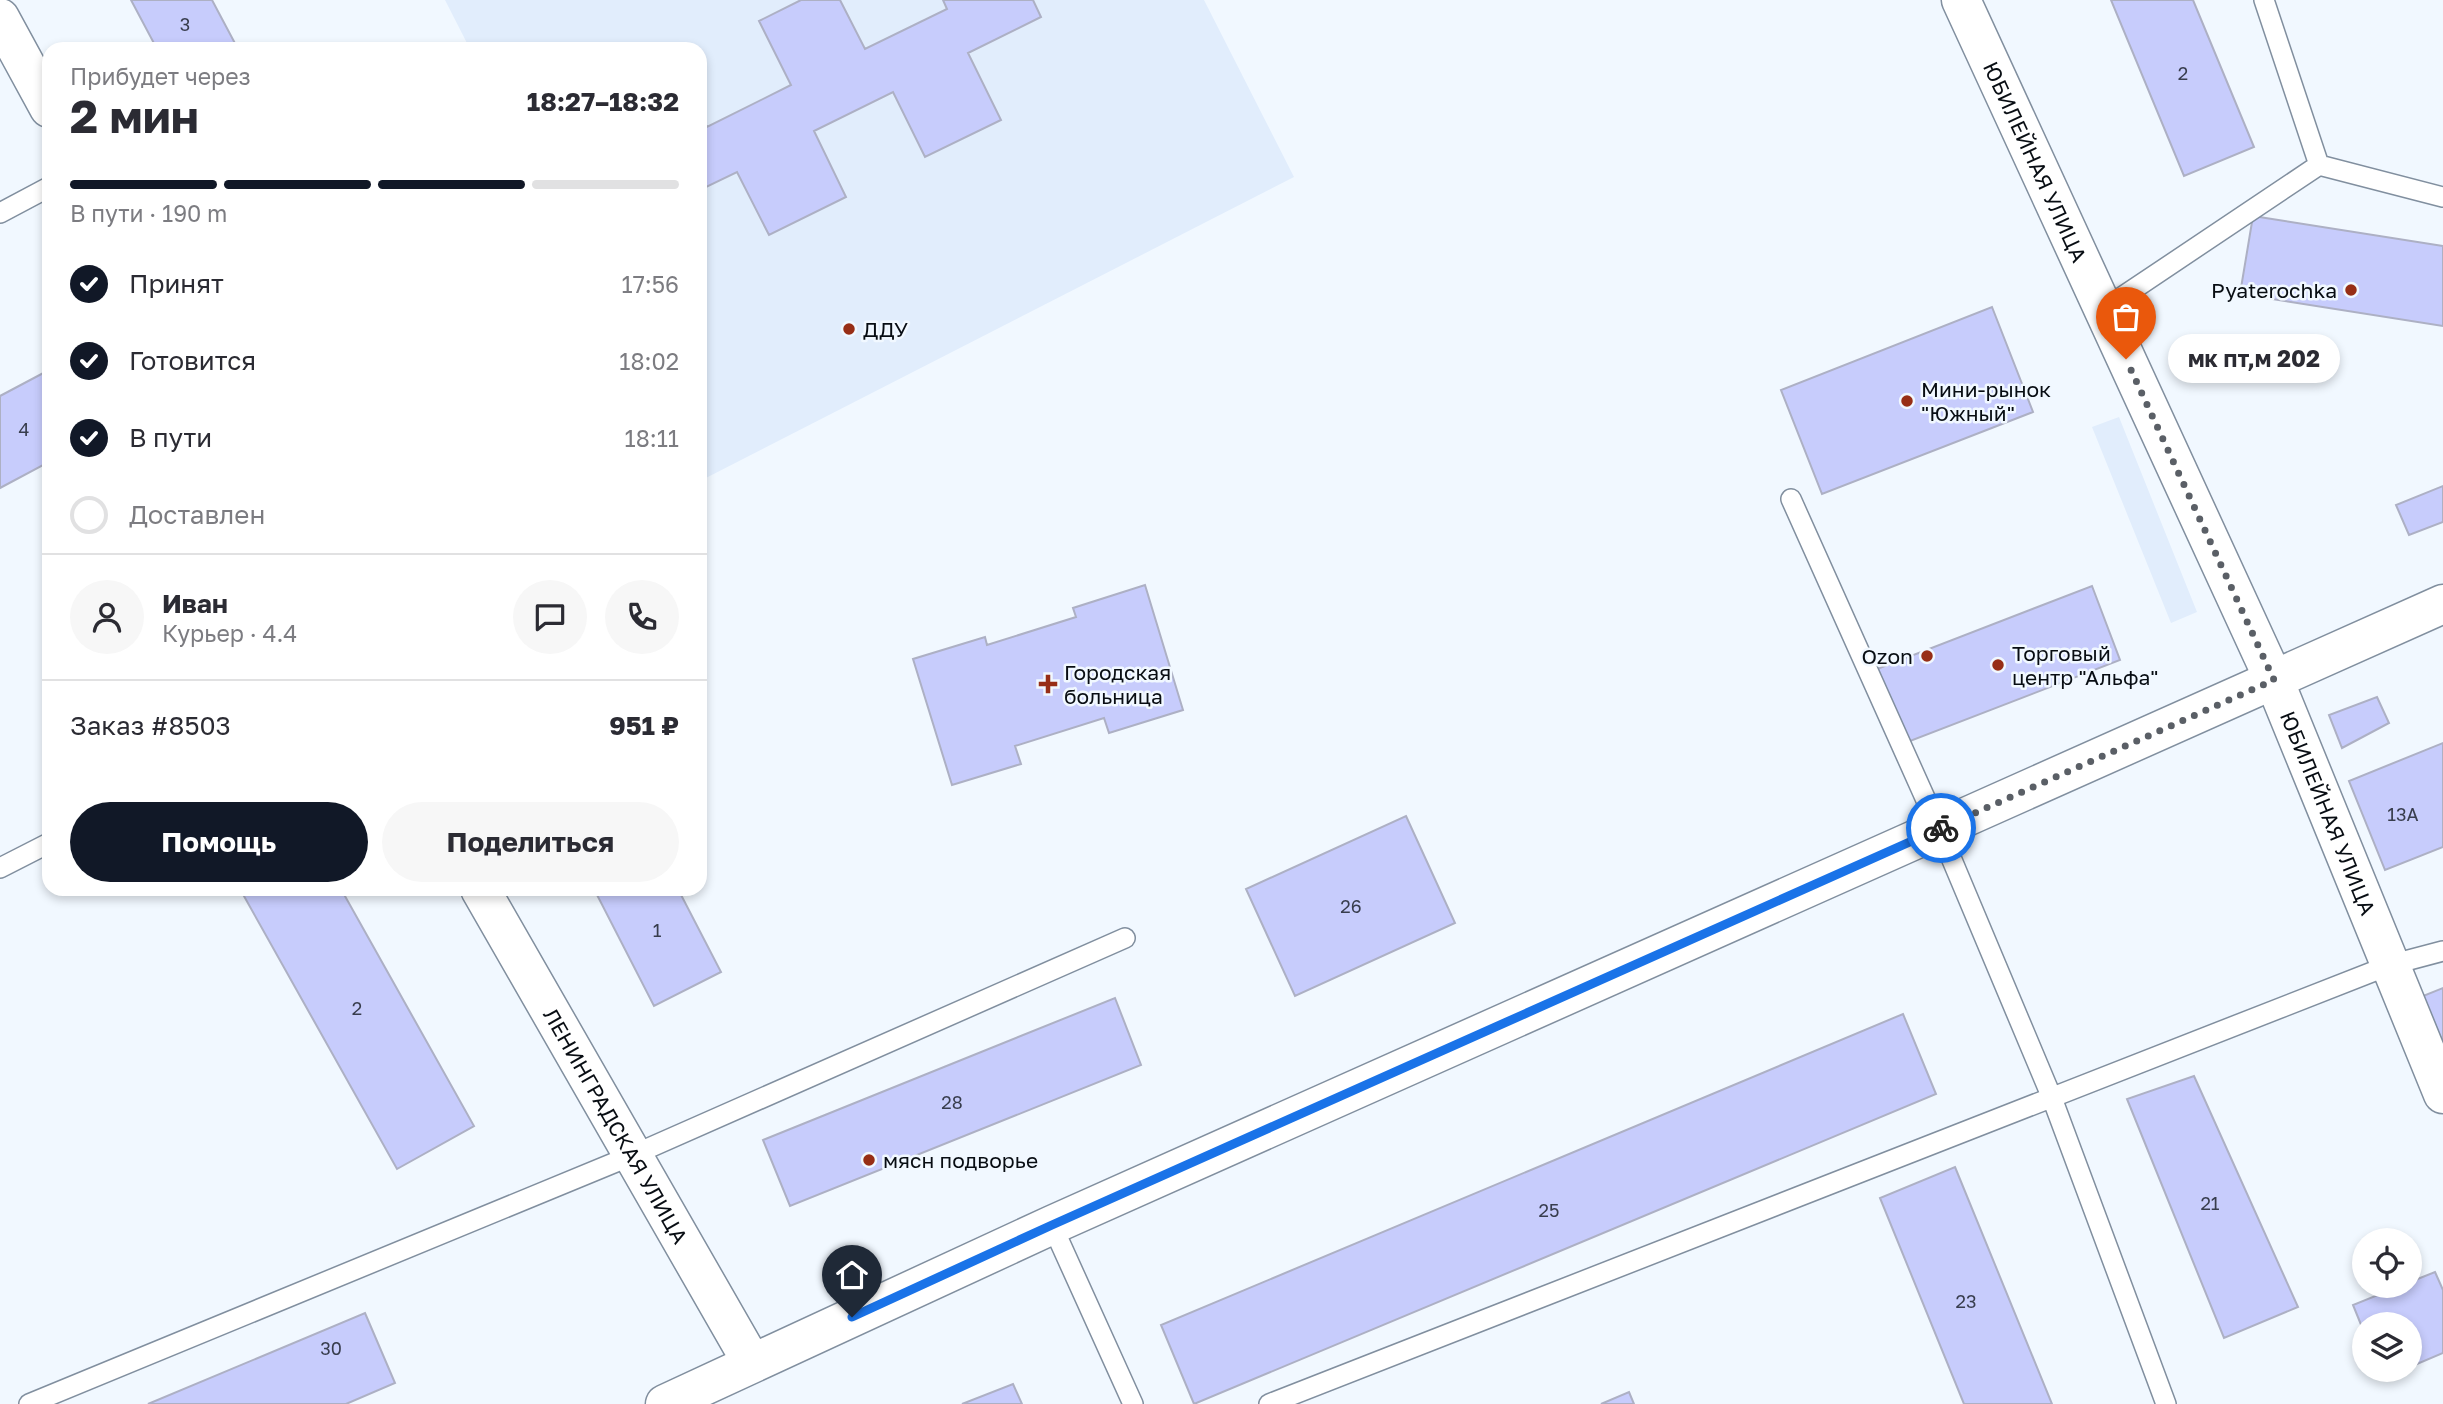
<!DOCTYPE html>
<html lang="ru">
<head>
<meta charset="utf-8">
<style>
	:root { --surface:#fff; --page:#f7f7f7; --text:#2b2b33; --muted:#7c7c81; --line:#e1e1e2; --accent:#111827 }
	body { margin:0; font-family:"Golos Text",sans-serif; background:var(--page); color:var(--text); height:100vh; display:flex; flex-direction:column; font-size:26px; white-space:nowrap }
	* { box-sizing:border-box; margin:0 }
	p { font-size:23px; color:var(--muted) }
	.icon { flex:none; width:38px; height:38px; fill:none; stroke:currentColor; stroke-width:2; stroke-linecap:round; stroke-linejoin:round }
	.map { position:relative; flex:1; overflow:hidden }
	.details { position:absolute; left:42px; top:42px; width:665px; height:854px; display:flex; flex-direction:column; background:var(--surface); border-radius:21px; box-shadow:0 4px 10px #0003 }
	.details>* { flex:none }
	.fabs { position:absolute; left:2352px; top:1228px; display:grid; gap:14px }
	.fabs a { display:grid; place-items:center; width:70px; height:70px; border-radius:50%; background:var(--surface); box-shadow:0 4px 10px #0003; font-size:35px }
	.pin { position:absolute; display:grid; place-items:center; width:60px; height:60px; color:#fff; margin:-72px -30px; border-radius:50% 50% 50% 0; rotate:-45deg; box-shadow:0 0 7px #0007 }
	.pin .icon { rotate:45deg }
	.courier { position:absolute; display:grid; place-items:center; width:70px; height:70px; margin:-35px; border:5px solid #1a73e8; border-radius:50%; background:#fff; color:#222; box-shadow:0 2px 9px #0007 }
	.bubble { position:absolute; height:49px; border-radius:24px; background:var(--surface); box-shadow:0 4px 10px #0003; font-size:23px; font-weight:700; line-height:49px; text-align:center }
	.head em { font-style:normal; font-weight:700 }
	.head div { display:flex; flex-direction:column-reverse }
	.head { display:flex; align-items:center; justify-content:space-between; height:119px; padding:0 28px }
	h1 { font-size:46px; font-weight:700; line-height:52px }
	.bar { display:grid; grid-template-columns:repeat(4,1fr); gap:10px 7px; align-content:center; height:84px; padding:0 28px }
	.bar i { height:9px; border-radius:5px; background:var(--line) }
	.bar .on { background:var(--accent) }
	.bar p { grid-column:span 4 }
	.line { display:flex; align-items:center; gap:18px; padding:0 28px; border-top:2px solid var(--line) }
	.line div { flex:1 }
	.round { display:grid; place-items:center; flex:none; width:74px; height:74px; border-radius:37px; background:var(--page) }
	ol { padding:0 28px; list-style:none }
	li { display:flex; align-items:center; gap:21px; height:77px }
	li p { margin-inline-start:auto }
	li .icon { padding:7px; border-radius:50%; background:var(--accent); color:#fff; stroke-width:4 }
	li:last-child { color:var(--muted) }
	li i { width:38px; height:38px; border:4px solid var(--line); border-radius:50% }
	.primary-button { display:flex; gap:14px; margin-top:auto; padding:14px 28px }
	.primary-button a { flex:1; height:80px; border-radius:42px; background:var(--accent); color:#fff; font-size:28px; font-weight:700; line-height:80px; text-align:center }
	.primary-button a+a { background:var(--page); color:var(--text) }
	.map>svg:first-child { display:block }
</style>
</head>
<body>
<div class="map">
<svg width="2443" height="1404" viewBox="0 0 2443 1404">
	<rect width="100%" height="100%" fill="#f1f8ff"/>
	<!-- built -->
	<path fill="#e1edfc" d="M445 0H1204L1294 177 700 481V49H470Z
		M2119 417 2197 612 2171 623 2092 427Z"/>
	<!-- building -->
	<path fill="#c7ccfc" stroke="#adb0c4" stroke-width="2" d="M131 0H212L238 49H157Z
		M801 0H840L865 49 947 9 943 0H1033L1041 17 968 53 1001 120 925 157 893 92 814 131 846 197 769 235 737 172 700 190V113L707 127 791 85 759 21Z
		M2111 0H2193L2254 147 2184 176Z
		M2253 216 2443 246V326L2240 294Z
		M1992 307 2033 412 1822 494 1781 390Z
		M49 370V462L0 488V396Z
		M2443 486V522L2409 535 2396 505Z
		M1145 585 1183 710 1109 733 1104 718 1015 746 1021 764 952 785 913 659 985 637 987 645 1076 617 1073 608Z
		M2092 586 2120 660 1905 743 1877 669Z
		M2377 697 2389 723 2342 748 2329 715Z
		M2443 743V847L2385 870 2349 781Z
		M1406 816 1455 923 1295 996 1246 889Z
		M240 889H341L474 1126 397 1169Z
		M594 889H678L721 972 654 1006Z
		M2443 988V1043L2423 996Z
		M1115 998 1141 1065 790 1206 763 1140Z
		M1903 1014 1936 1094 1194 1404 1161 1325Z
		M2194 1076 2298 1307 2224 1338 2127 1099Z
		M1955 1167 2052 1404H1964L1880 1198Z
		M2435 1272 2443 1290V1353L2410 1367V1325H2364V1332L2353 1305 2400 1286H2410V1282Z
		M365 1313 395 1383 346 1404H148Z
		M2380 1370H2401L2383 1378Z
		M1013 1384 1022 1404H962Z
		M1629 1392 1634 1404H1601Z"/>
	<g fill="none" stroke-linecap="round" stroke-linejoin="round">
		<!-- service casing -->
		<g stroke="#818f9f" stroke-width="22">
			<path id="service" d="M2319 165 2443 197
				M0 213 49 187
				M2104 309 2319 165 2264 0
				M1791 499 1939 829 2052 1098 2166 1404
				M0 868 49 843
				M1052 1225 1133 1404
				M29 1404 633 1155 1125 938
				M1269 1404 2390 965 2443 951"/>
		</g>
		<!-- minor casing -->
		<g stroke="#818f9f" stroke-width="41">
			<g id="minor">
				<path id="s1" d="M1961 0 2274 680 2443 1094"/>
			</g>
		</g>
		<!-- tertiary casing -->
		<g stroke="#818f9f" stroke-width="41">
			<g id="tertiary">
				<path d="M0 18 49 108"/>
				<path id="s2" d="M480 889 752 1363"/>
			</g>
		</g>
		<!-- secondary casing -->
		<g stroke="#818f9f" stroke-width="41">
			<path id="secondary" d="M665 1404 1052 1225 2443 604"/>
		</g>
		<!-- service -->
		<use href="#service" stroke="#fff" stroke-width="19"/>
		<!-- minor -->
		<use href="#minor" stroke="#fff" stroke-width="38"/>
		<!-- tertiary -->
		<use href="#tertiary" stroke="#fff" stroke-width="38"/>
		<!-- secondary -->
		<use href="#secondary" stroke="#fff" stroke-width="38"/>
	</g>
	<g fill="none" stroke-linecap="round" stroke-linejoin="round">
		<!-- done -->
		<path stroke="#5a5f66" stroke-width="7" stroke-dasharray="0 12.6" d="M1941 828 2274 680 2126 359"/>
		<!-- route -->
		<path stroke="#1a73e8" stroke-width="9" d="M852 1317 1052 1225 1941 828"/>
	</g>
	<!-- markers -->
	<g fill="#972e16" stroke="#f1f8ff" stroke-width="2.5">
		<circle cx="2351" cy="290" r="7"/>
		<circle cx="849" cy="329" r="7"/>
		<circle cx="1907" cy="401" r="7"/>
		<circle cx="1927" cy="656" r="7"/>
		<circle cx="1998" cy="665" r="7"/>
		<path d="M1044.5 673.5h7v7h7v7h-7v7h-7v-7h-7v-7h7z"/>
		<circle cx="869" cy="1160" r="7"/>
	</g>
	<g text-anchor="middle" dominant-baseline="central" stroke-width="5" stroke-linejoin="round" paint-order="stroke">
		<!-- number labels -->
		<g font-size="18" fill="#383d4d">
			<text x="185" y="24">3</text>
			<text x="2183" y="73">2</text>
			<text x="24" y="429">4</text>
			<text x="2403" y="814">13А</text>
			<text x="1351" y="906">26</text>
			<text x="657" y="930">1</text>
			<text x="357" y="1008">2</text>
			<text x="952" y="1102">28</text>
			<text x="2210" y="1203">21</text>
			<text x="1549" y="1210">25</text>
			<text x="1966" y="1301">23</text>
			<text x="331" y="1348">30</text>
		</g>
		<!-- street labels -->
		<g font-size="21" fill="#080d13" stroke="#f1f8ff">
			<text stroke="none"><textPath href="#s1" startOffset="178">ЮБИЛЕЙНАЯ УЛИЦА</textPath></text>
			<text stroke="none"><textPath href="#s1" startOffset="892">ЮБИЛЕЙНАЯ УЛИЦА</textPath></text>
			<text stroke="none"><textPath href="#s2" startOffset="273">ЛЕНИНГРАДСКАЯ УЛИЦА</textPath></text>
		</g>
		<!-- poi labels -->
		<g font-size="21" fill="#080d13" stroke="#f1f8ff" text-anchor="start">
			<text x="2337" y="290" text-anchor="end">Pyaterochka</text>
			<text x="863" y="329">ДДУ</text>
			<text x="1921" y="389">Мини-рынок<tspan x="1921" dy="24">"Южный"</tspan></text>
			<text x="2012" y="653">Торговый<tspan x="2012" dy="24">центр "Альфа"</tspan></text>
			<text x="1913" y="656" text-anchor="end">Ozon</text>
			<text x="1064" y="672">Городская<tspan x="1064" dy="24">больница</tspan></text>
			<text x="883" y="1160">мясн подворье</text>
		</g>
	</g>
</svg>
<div class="fabs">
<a><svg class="icon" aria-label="locate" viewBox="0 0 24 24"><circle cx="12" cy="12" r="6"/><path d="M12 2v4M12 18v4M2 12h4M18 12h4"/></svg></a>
<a><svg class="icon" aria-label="layers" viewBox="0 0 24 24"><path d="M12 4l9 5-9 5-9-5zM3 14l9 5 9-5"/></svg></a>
</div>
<div class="pin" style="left:2126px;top:359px;background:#ea580c"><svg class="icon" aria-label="bag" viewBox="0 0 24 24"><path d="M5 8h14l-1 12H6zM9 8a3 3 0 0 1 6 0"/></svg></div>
<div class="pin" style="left:852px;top:1317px;background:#1f2937"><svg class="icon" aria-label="home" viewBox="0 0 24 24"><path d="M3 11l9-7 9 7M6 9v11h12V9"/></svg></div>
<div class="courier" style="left:1941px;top:828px"><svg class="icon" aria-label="bike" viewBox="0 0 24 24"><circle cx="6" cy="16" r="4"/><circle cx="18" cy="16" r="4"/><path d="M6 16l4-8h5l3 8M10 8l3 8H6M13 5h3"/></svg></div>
<div class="bubble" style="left:2168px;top:334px;width:172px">мк пт,м 202</div>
<section class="details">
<div class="head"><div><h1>2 мин</h1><p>Прибудет через</p></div><em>18:27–18:32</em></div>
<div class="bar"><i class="on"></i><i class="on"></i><i class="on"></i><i></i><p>В пути · 190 m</p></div>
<ol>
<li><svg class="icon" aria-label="check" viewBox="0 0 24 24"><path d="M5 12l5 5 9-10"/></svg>Принят<p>17:56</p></li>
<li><svg class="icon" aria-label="check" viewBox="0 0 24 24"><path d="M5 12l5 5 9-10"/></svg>Готовится<p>18:02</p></li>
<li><svg class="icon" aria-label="check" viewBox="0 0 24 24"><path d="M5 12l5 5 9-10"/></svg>В пути<p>18:11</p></li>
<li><i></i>Доставлен</li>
</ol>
<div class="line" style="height:126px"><a class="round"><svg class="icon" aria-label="person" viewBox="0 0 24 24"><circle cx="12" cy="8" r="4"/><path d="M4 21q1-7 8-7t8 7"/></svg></a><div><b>Иван</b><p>Курьер · 4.4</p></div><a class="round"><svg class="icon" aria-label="chat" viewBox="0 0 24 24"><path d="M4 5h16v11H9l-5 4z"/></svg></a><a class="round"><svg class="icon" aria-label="phone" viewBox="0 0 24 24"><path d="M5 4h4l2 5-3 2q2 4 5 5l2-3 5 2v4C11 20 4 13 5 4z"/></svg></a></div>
<div class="line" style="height:91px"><div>Заказ #8503</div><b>951 ₽</b></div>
<div class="primary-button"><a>Помощь</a><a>Поделиться</a></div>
</section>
</div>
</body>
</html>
